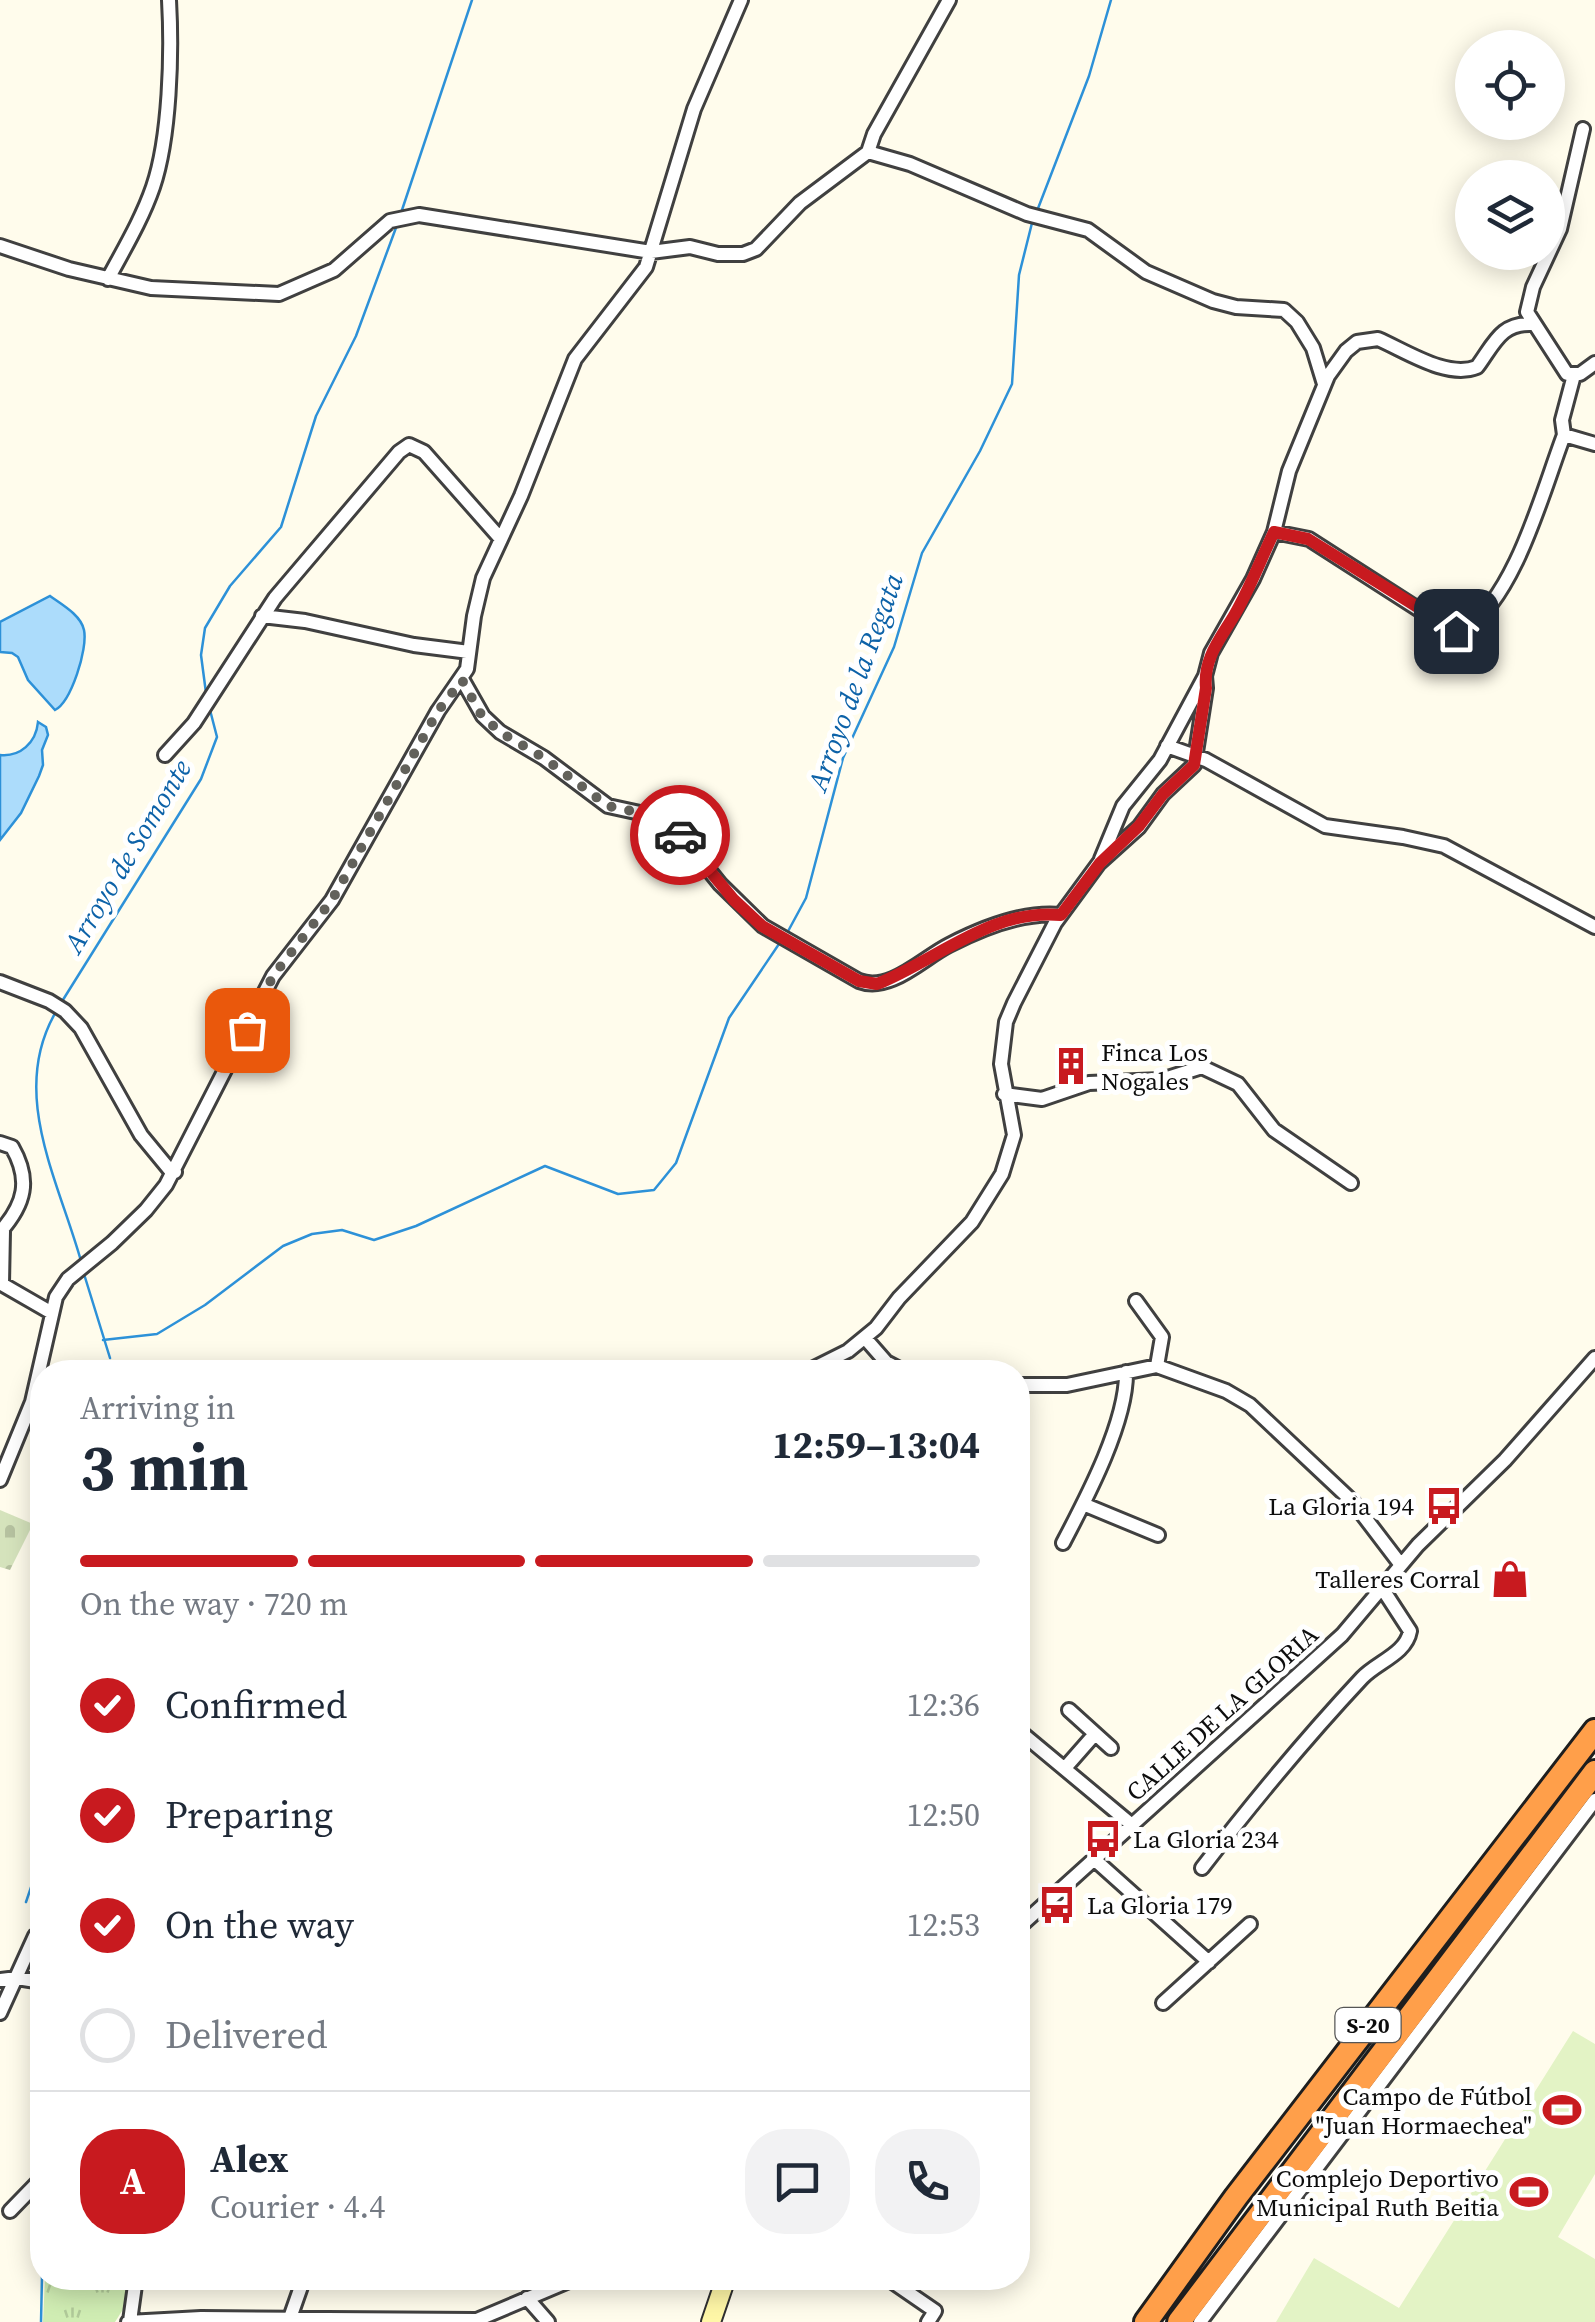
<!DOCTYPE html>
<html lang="en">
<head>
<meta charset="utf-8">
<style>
	:root { --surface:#fff; --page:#f2f2f3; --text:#1f2937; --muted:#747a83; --line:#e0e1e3; --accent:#c81a1f }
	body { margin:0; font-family:"Source Serif 4",serif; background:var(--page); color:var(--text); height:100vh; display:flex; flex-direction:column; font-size:38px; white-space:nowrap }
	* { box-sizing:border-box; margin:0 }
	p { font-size:32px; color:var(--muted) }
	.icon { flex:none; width:55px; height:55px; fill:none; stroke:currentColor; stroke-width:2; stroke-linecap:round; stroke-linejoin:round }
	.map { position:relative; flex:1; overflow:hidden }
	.drawer { position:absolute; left:30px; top:1360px; width:1000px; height:930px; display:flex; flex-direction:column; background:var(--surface); border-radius:40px; box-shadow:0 5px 25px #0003 }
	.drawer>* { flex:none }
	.tools { position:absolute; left:1455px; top:30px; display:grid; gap:20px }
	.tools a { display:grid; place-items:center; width:110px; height:110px; border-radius:50%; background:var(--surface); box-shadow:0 5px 25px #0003; font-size:50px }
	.pin { position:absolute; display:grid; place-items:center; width:85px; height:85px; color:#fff; margin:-42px; border-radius:20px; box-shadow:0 5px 15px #0006 }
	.courier { position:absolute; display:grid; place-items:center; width:100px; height:100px; margin:-50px; border:8px solid #c81a1f; border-radius:50%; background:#fff; color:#222; box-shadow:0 2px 12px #0007 }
	.headline em { font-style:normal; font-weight:700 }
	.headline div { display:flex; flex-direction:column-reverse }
	.headline { display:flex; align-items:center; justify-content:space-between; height:170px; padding:0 50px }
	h1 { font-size:65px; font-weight:700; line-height:75px }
	.bar { display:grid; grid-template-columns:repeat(4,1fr); gap:15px 10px; align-content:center; height:120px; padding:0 50px }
	.bar i { height:12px; border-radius:8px; background:var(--line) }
	.bar .selected { background:var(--accent) }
	.bar p { grid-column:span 4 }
	.line { display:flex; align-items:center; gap:25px; padding:0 50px; border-top:2px solid var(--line) }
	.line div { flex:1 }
	.round { display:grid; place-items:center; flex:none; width:105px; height:105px; border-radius:40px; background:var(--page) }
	ol { padding:0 50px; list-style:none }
	li { display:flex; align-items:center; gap:30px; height:110px }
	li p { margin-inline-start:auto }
	li .icon { padding:10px; border-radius:50%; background:var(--accent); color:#fff; stroke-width:4 }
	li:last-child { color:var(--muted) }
	li i { width:55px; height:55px; border:5px solid var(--line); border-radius:50% }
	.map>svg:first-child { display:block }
</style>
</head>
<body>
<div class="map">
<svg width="1595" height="2322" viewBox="0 0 1595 2322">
	<defs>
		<pattern id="grass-tufts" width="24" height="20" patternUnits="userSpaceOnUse" patternTransform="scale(2.5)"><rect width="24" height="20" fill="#d0edb3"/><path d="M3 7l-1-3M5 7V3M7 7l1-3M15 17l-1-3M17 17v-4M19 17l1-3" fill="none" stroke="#b1ca99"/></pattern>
		<pattern id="cemetery-stones" width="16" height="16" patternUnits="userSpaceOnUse" patternTransform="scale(2.5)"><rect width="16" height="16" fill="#d5e3bc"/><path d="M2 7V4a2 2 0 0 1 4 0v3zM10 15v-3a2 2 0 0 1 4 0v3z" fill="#b6c2a0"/></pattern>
	</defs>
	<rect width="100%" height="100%" fill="#fffcec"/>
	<!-- grass -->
	<path fill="url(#grass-tufts)" d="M45 2278H134L129 2300 115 2322H43Z"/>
	<!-- cemetery -->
	<path fill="url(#cemetery-stones)" d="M0 1510 33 1524 10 1570 0 1567Z"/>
	<!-- pitch -->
	<path fill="#e3f3c5" d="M1573 2031 1595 2044V2174L1558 2237 1595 2259V2322H1276L1314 2258 1399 2308Z"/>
	<!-- water -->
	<path fill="#acdcfb" stroke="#2d91d8" stroke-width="2.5" d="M50 596C61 604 81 615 84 630 88 649 71 702 55 710L28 680 18 657 12 653 0 652V622Z
		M38 722 46 727 48 735 42 750 43 765 39 776 21 813 0 840V755C20 757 36 743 38 722Z"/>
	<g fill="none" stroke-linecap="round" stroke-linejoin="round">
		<!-- stream -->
		<path stroke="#2d91d8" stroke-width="2.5" d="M1037 211 1089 76 1111 0
			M401 213 472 0
			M206 693 201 655 205 628 230 586 281 527 316 416 356 336 397 225
			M786 935 806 898 843 758 894 647 922 553 980 451 1012 384 1019 275 1032 223
			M61 1003 201 779 217 737 210 710
			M57 1010C8 1091 58 1179 81 1261
			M84 1274 110 1358
			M103 1340 157 1334 205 1305 283 1246 312 1234 342 1230 374 1240 416 1226 545 1166 618 1194 654 1190 676 1163 729 1018 781 941
			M42 1701V1714
			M26 1902 42 1855
			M41 2322 42 2276"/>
		<!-- minor casing -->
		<g stroke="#404040" stroke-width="18">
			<path id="minor" d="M1583 129 1560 229 1533 287 1527 312 1567 374H1580L1595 363
				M868 152 910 164 1027 214 1088 230 1146 272 1213 301 1236 307 1284 310 1297 322 1313 348 1324 384
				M0 246 69 269 151 288 279 294 334 270 390 221 419 215 651 252 690 247 718 254H743L756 249 800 203 868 152 874 134 949 0
				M108 279C124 249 142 219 153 187 170 137 172 53 169 0
				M1564 435 1595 444
				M1274 532 1309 539 1446 627 1464 631C1516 595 1542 493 1564 435L1562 420 1574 375
				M262 616 305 621 414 645 469 652
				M462 679 483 716 500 732 544 758 608 806 663 818 671 823 720 884 763 926 859 981C890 993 923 958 949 945 982 928 1024 911 1061 915
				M1167 746 1206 760 1325 826 1403 837 1444 846 1595 927
				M165 755 194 723 275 598 399 452 409 445 424 452 500 538
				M1101 859 1123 806 1160 760 1205 676 1211 653 1253 579 1274 532 1289 471 1328 376 1346 351 1357 342 1378 339C1406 351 1447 379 1477 367 1494 344 1501 322 1533 324
				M0 982 49 1001 65 1011 81 1028 141 1135 169 1169 175 1172
				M1004 1094 1042 1099 1089 1083 1161 1080 1202 1067 1238 1084 1274 1130 1351 1183
				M0 1143 12 1147C31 1180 25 1204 0 1232
				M0 1283 52 1313
				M2 1284 3 1231
				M1136 1301 1162 1337 1157 1366
				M865 1338 886 1362 905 1372
				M806 1372 848 1351 876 1328 899 1298 972 1222 1002 1174 1014 1135 1001 1064 1006 1022 1014 1003 1055 923 1099 863 1139 827 1163 794 1194 765 1206 688 1205 676
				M1018 1385H1067L1157 1366 1226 1391 1250 1405 1353 1502 1401 1565
				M0 1480 32 1402 56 1297 68 1279 112 1243 146 1210 166 1185 273 976 332 900 438 711 467 669 474 616 483 578 521 496 575 359 646 267 694 109 741 0
				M1083 1504 1158 1535
				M1063 1543C1086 1499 1127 1422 1126 1372
				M1069 1710 1111 1748
				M1018 1730 1132 1825
				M1065 1768 1094 1735
				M1094 1859 1209 1962
				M1202 1868C1253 1802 1305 1739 1362 1678 1377 1662 1406 1654 1410 1631L1382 1588
				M1018 1928 1342 1635 1418 1545 1505 1460 1595 1358
				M0 1980 17 1978 42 1982
				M1163 2003 1250 1924
				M0 2013 35 1936
				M10 2211 42 2178
				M887 2278 935 2311 928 2322
				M527 2298 548 2322
				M290 2318 304 2278
				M130 2321 136 2278
				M128 2322 201 2318 475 2320
				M472 2322 576 2278
				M1200 2322 1595 1800"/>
		</g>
		<!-- secondary casing -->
		<g stroke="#2f2f2f" stroke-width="22">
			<path id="secondary" d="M711 2322 726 2278"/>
		</g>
		<!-- motorway casing -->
		<g stroke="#1e1e1e" stroke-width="28">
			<path id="motorway" d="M1146 2322 1236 2197 1595 1731
				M1179 2322 1595 1772"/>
		</g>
		<!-- minor -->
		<use href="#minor" stroke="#fff" stroke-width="12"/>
		<!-- secondary -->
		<use href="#secondary" stroke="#fff7a7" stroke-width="18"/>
		<!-- motorway -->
		<use href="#motorway" stroke="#ff9f4a" stroke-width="22"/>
	</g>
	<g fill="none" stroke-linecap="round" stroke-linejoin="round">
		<!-- done -->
		<path stroke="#62615b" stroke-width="10" stroke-dasharray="0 18" d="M247 1030 273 976 332 900 438 711 462 680 482 716 500 732 544 758 608 806 664 818 680 835"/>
		<!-- route -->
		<path stroke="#c81a1f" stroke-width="12" d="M680 835 734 900 762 926 859 981 877 984C937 960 992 908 1061 915L1100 863 1139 826 1163 794 1194 765 1206 688C1203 658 1221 638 1235 614 1250 588 1261 559 1274 532L1308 539 1456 631"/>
	</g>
	<!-- icons -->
	<defs>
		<g id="building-bare" transform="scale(3)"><path d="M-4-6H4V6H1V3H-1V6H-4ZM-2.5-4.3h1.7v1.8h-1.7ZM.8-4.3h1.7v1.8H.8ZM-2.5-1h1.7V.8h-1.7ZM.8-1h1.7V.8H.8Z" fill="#c81a1f" stroke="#fff" stroke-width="2.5" paint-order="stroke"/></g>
		<g id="bus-bare" transform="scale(3)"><path d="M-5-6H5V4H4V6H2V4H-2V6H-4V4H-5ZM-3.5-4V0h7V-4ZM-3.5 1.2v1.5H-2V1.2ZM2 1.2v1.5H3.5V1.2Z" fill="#c81a1f" stroke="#fff" stroke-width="2.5" paint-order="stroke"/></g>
		<g id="shop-bare" transform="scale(3)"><path d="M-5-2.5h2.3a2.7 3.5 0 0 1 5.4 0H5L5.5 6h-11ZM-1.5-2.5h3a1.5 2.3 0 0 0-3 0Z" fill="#c81a1f" stroke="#fff" stroke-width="2.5" paint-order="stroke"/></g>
		<g id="stadium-bare" transform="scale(3)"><path d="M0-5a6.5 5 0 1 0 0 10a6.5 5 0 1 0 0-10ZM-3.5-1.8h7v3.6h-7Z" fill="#c81a1f" stroke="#fff" stroke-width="2.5" paint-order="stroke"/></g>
	</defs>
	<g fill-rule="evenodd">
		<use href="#building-bare" x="1071" y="1066"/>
		<use href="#bus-bare" x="1444" y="1506"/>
		<use href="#shop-bare" x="1510" y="1579"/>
		<use href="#bus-bare" x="1103" y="1839"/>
		<use href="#bus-bare" x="1057" y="1905"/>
		<use href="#stadium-bare" x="1562" y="2110"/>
		<use href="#stadium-bare" x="1529" y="2192"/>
	</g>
	<g text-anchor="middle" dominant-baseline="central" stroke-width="10" stroke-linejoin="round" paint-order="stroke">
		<!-- shield labels -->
		<rect fill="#fff" stroke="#565656" stroke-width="2.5" x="1335.5" y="2008" width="65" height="34" rx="8"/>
		<g font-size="22" font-weight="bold" fill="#0d0d0d">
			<text x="1368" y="2025">S-20</text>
		</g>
		<!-- poi labels -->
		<g font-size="25" fill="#0d0d0d" stroke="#fff" text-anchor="end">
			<text x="1101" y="1052" text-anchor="start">Finca Los<tspan x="1101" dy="29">Nogales</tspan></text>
			<text x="1414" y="1506">La Gloria 194</text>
			<text x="1480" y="1579">Talleres Corral</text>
			<text x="1133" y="1839" text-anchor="start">La Gloria 234</text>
			<text x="1087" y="1905" text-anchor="start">La Gloria 179</text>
			<text x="1532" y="2096">Campo de Fútbol<tspan x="1532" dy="29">"Juan Hormaechea"</tspan></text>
			<text x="1499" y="2178">Complejo Deportivo<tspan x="1499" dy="29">Municipal Ruth Beitia</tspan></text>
		</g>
		<!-- street labels -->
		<g font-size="25" fill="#0d0d0d" stroke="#fff">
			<text transform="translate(1222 1713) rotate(-42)">CALLE DE LA GLORIA</text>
		</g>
		<!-- water labels -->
		<g font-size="28" font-style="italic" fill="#0c62a8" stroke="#fff">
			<text transform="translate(855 682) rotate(-70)">Arroyo de la Regata</text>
			<text transform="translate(127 856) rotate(-59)">Arroyo de Somonte</text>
		</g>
	</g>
</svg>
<div class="tools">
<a><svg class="icon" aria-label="locate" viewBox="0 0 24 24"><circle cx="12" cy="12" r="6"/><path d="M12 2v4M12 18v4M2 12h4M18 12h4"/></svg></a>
<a><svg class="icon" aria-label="layers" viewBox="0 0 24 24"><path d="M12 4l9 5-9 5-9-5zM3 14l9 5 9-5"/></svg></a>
</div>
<div class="pin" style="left:247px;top:1030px;background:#ea580c"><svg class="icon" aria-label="bag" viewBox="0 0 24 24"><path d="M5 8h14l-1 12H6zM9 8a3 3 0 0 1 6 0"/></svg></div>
<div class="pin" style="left:1456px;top:631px;background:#1f2937"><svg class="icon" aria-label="home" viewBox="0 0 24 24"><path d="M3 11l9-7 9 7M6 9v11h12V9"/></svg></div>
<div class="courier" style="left:680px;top:835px"><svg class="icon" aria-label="car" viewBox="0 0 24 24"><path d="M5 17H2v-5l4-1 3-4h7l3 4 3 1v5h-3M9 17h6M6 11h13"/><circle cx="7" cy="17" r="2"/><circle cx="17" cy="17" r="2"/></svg></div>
<section class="drawer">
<div class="headline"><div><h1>3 min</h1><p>Arriving in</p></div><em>12:59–13:04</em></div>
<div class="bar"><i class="selected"></i><i class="selected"></i><i class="selected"></i><i></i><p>On the way · 720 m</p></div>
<ol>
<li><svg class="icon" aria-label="check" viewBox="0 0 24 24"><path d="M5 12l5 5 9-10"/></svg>Confirmed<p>12:36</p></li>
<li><svg class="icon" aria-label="check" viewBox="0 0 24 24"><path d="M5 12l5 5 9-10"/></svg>Preparing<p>12:50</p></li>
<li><svg class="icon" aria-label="check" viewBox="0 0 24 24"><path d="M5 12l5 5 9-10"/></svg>On the way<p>12:53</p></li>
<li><i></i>Delivered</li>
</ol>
<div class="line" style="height:180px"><b class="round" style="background:var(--accent);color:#fff">A</b><div><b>Alex</b><p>Courier · 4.4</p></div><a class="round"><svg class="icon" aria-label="chat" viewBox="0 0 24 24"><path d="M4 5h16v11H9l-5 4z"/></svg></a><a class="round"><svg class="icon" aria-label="phone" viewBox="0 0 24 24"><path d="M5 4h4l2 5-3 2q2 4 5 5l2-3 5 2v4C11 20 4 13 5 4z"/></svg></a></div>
</section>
</div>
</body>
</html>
